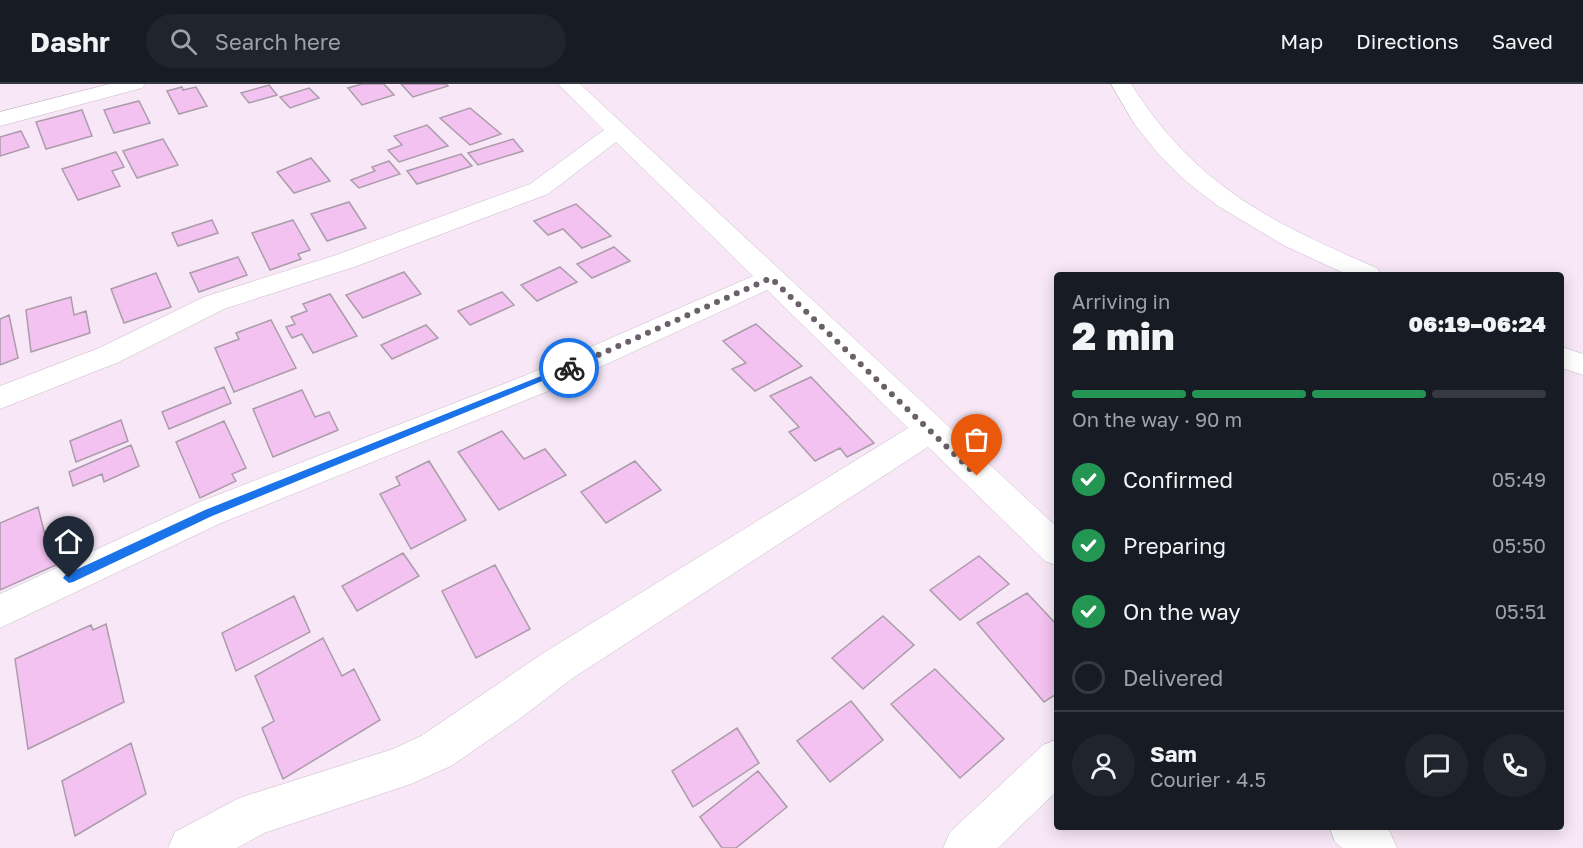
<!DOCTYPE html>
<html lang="en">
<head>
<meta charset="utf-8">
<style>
	:root { --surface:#171b24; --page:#20242c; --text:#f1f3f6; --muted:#9ea1a6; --line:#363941; --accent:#229652 }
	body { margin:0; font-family:"Golos Text",sans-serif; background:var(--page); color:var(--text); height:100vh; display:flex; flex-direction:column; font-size:22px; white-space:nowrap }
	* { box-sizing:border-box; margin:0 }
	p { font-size:20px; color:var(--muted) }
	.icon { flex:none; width:33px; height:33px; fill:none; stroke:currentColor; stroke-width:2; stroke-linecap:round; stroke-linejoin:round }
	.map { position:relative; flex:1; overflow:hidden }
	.side { position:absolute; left:1054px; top:188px; width:510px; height:558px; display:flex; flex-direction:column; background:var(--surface); border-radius:6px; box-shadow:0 3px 15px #0003 }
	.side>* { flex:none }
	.pin { position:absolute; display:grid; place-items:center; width:51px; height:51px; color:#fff; margin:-62px -26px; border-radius:50% 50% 50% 0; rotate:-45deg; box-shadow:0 0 6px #0007 }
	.pin .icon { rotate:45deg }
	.courier { position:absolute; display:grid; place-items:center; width:60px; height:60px; margin:-30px; border:4px solid #1a73e8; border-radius:50%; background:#fff; color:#222; box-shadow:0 2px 8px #0007 }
	.summary em { font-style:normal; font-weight:800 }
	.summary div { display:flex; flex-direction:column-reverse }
	.summary { display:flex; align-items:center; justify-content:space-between; height:102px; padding:0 18px }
	h1 { font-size:39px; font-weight:800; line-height:45px }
	.bar { display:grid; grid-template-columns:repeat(4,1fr); gap:9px 6px; align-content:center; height:72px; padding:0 18px }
	.bar i { height:8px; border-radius:4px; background:var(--line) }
	.bar .selected { background:var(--accent) }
	.bar p { grid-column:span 4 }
	.line { display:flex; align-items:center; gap:15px; padding:0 18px; border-top:2px solid var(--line) }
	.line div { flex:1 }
	.round { display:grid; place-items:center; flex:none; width:63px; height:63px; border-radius:32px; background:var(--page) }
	ol { padding:0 18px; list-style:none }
	li { display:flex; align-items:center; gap:18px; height:66px }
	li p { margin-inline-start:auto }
	li .icon { padding:6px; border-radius:50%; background:var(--accent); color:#fff; stroke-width:4 }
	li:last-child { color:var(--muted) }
	li i { width:33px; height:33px; border:3px solid var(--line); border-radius:50% }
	header { display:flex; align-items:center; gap:36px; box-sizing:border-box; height:84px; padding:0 30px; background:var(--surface); border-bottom:2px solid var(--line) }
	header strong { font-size:28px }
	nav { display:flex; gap:33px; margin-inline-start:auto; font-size:21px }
	.search { width:420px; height:54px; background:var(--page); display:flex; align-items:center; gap:15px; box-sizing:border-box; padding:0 21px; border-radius:33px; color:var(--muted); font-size:22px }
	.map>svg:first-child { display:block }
</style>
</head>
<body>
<header>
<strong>Dashr</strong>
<div class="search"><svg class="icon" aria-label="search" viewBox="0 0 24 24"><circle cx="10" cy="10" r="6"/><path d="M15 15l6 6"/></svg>Search here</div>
<nav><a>Map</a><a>Directions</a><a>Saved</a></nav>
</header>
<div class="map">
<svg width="1583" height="764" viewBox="0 0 1583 764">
	<rect width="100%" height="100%" fill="#f8e8f7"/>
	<!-- building -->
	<path fill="#f3c2f0" stroke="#ab9caa" stroke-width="1.5" d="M362 0H384L394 11 362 21 348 4Z
		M401 0H446L448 2 413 13Z
		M269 1 277 11 249 19 241 9Z
		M182 3 183 6 196 3 207 22 179 30 167 7Z
		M309 4 319 14 290 24 280 13Z
		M139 17 150 39 114 49 104 26Z
		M470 24 501 50 470 61 440 34Z
		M82 26 92 52 46 65 36 38Z
		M427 41 448 62 399 78 388 66 402 61 394 52Z
		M21 47 29 63 0 72V53Z
		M163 55 178 81 137 94 123 67Z
		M513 55 523 67 478 81 468 69Z
		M116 68 124 83 112 87 120 102 78 116 62 85Z
		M461 70 472 82 417 100 407 87Z
		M311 74 330 97 294 109 277 88Z
		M389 77 400 90 359 104 351 96 375 87 372 83Z
		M349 118 366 144 327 157 311 130Z
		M576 120 611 152 582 164 563 145 548 151 534 137Z
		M212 136 218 149 178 162 172 149Z
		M293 136 310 166 298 170 301 175 270 186 252 149Z
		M614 163 630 177 592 194 577 180Z
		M238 173 247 191 199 208 190 189Z
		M560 183 577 198 537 217 521 201Z
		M404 188 421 210 363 234 346 211Z
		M156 189 171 223 124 239 111 205Z
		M502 208 514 221 470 241 458 227Z
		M330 210 357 252 313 269 302 250 292 254 286 243 295 240 291 233 307 227 303 220Z
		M71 213 74 231 86 227 90 249 31 268 26 226Z
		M9 231 18 274 0 281V235Z
		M271 236 296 284 234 308 215 264 239 255 236 249Z
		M756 240 802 282 755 307 732 285 746 279 723 257Z
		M426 241 438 254 392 275 381 261Z
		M811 293 874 359 847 373 840 364 815 377 789 348 799 343 770 312Z
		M224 303 231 319 169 345 162 328Z
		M302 306 315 333 329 328 338 346 273 373 253 325Z
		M121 336 128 357 76 378 70 357Z
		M224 337 246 384 232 390 236 397 200 414 176 358Z
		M502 347 524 375 545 365 566 391 499 426 458 368Z
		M131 361 139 382 104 398 102 390 73 402 69 388Z
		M429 377 466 436 411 465 380 410 400 401 396 393Z
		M635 377 661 406 606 439 581 408Z
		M38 423 45 451 59 445 67 476 0 506V439Z
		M403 469 419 492 357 527 342 502Z
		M979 472 1009 500 960 536 930 506Z
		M495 481 530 545 476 574 442 507Z
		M1027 509 1058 542V609L1044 618 977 539Z
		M294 512 310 548 236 587 222 549Z
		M883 532 914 561 863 605 832 574Z
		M106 540 124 618 28 665 15 575 91 541 93 546Z
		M323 554 342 592 354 585 380 636 283 695 262 644 274 637 255 592Z
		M935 585 1004 655 960 694 891 620Z
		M851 617 883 656 830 698 797 657Z
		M737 644 759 679 693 723 672 687Z
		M131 659 146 710 75 752 62 697Z
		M758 687 787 723 736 764H722L700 733Z"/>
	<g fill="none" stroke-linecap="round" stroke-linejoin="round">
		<!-- minor casing -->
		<g stroke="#c9b9c8" stroke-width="1">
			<path id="minor" d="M110 0H145L142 4 0 42V28Z
				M558 0H580L1058 444V482L1045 477 928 363 573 594 518 636 451 682 411 700 264 749 237 764H168L175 748 239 714 393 665 421 652 545 568 908 344 767 206 546 308 221 439 0 544V510L197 419 524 292 753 192 616 58 548 110 354 183 224 225 119 278 0 325V302L99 264 204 213 336 171 530 100 604 46Z
				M1111 0H1131C1196 102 1270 138 1377 184L1381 190H1346L1285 162 1218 122 1188 99 1160 72 1135 41Z
				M1562 263 1583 270V291L1562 284Z
				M1058 655V706L998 764H943L950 748 1043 661Z
				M1329 742H1384L1390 748 1397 764H1342L1335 758Z"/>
		</g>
		<!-- minor -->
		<use href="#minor" fill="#fff" fill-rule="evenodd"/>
	</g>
	<!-- route -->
	<path fill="#1a73e8" d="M566 282 574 284 212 432 73 498 69 499 63 494 65 491 205 426Z"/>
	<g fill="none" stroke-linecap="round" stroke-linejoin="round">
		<!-- done -->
		<path stroke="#696069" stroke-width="6" stroke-dasharray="0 10.8" d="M569 284 771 194 977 392"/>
	</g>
</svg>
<div class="pin" style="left:977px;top:392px;background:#ea580c"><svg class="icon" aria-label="bag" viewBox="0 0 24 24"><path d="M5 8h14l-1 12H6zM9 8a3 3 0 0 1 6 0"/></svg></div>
<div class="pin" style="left:69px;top:494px;background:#1f2937"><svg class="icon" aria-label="home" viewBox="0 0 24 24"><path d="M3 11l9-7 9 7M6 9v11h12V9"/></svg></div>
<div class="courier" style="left:569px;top:284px"><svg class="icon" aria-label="bike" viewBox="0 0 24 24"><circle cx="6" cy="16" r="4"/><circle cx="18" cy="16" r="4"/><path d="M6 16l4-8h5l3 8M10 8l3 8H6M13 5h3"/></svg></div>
<section class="side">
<div class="summary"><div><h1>2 min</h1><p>Arriving in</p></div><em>06:19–06:24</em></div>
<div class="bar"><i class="selected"></i><i class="selected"></i><i class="selected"></i><i></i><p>On the way · 90 m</p></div>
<ol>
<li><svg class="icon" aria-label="check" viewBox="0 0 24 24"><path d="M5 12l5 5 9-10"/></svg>Confirmed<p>05:49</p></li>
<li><svg class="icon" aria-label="check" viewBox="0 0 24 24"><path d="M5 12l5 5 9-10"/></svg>Preparing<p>05:50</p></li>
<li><svg class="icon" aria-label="check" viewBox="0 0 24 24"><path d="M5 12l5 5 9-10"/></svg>On the way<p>05:51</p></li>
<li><i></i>Delivered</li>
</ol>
<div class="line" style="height:108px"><a class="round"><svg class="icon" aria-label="person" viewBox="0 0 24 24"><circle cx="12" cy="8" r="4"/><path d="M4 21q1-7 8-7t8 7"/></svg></a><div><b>Sam</b><p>Courier · 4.5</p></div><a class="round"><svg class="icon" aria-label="chat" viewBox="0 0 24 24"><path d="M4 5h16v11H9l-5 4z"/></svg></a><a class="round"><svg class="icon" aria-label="phone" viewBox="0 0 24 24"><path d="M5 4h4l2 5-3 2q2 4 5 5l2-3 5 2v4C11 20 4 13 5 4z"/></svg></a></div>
</section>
</div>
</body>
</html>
